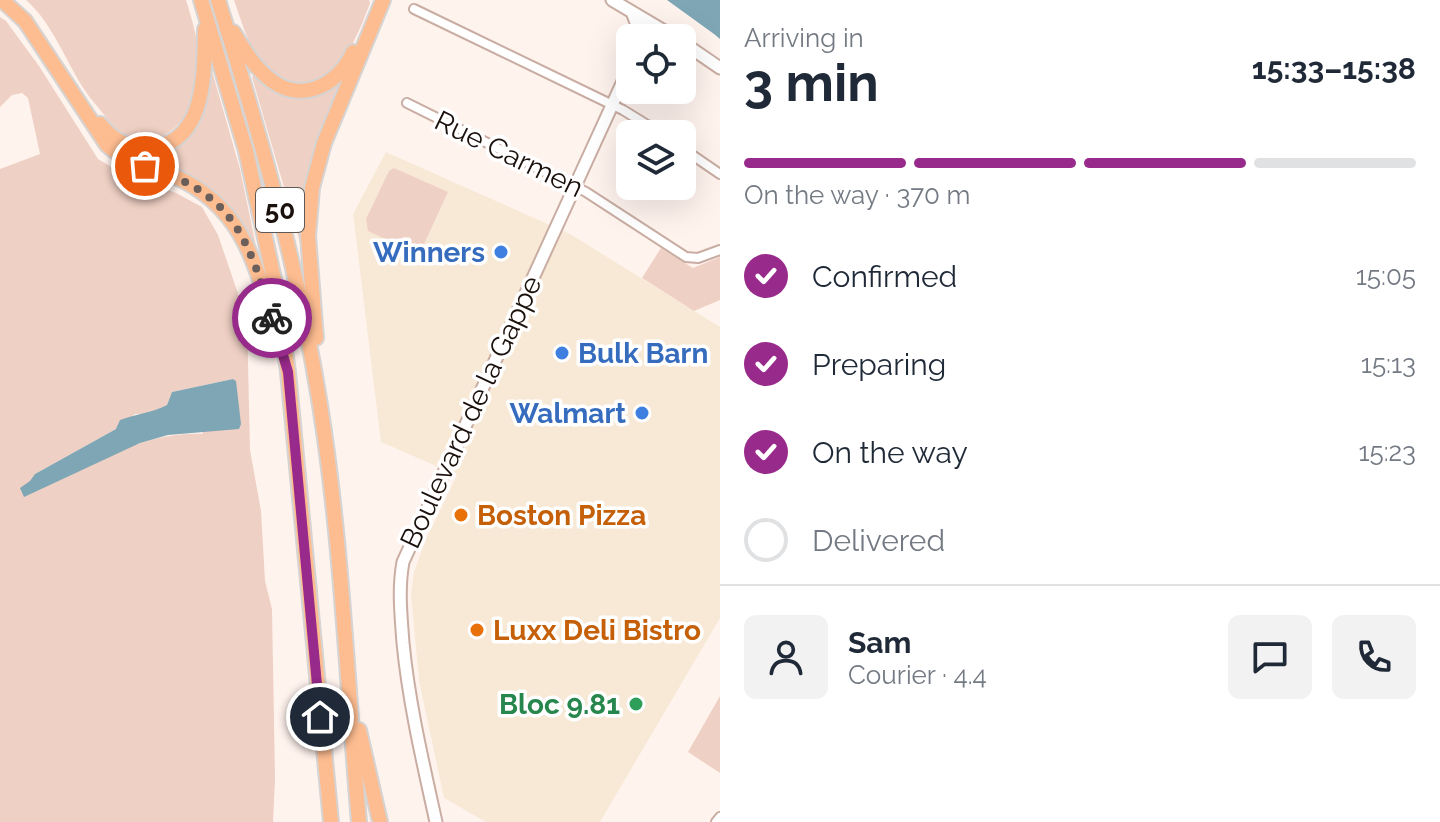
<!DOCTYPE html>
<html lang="en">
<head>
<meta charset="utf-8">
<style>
	:root { --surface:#fff; --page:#f2f2f3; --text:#1f2937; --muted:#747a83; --line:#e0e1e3; --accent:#982a8b }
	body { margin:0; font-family:Raleway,sans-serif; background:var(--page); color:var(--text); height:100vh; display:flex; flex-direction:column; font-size:30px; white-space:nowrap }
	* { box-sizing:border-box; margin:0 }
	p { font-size:26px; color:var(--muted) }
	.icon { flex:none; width:44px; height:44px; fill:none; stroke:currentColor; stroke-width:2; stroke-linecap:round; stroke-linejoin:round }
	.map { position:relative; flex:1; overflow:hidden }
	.drawer { display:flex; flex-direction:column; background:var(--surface); width:720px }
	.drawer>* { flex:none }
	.tools { position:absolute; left:616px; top:24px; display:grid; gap:16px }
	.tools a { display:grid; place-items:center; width:80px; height:80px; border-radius:12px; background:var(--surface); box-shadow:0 8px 32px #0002; font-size:40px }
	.pin { position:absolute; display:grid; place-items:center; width:68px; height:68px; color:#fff; margin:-34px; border:4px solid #fff; border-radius:50%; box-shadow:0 2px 8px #0007 }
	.courier { position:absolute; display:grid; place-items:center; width:80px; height:80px; margin:-40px; border:6px solid #982a8b; border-radius:50%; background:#fff; color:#222; box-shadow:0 2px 10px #0007 }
	.summary em { font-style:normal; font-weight:700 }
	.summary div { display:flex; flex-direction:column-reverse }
	.summary { display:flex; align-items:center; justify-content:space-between; height:136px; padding:0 24px }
	h1 { font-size:52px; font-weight:700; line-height:60px }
	.bar { display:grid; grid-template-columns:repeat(4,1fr); gap:12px 8px; align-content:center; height:96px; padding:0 24px }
	.bar i { height:10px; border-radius:6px; background:var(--line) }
	.bar .current { background:var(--accent) }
	.bar p { grid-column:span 4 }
	.line { display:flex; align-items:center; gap:20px; padding:0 24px; border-top:2px solid var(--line) }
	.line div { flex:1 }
	.round { display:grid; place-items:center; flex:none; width:84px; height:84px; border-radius:12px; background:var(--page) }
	ol { padding:0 24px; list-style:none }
	li { display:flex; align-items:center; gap:24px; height:88px }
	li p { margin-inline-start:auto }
	li .icon { padding:8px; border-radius:50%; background:var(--accent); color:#fff; stroke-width:4 }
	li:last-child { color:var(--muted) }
	li i { width:44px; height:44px; border:4px solid var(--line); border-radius:50% }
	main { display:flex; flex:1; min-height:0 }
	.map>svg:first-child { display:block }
</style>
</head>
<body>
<main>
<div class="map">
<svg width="720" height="822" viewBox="0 0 720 822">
	<rect width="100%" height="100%" fill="#fff3ee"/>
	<!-- commercial -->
	<path fill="#f8e9d6" d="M386 152 570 234 720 327V618L600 822H486L444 798 419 681 411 595 414 572 425 541 457 475 381 442 353 214Z"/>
	<!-- green -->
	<path fill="#efd0c4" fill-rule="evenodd" d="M26 0H186C197 35 209 79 188 112 172 136 148 149 121 134 115 131 109 121 105 116 99 108 91 100 86 92 65 61 54 25 26 0Z
		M234 0H369L370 3 362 24 343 64 312 87C304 86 294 86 287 83 254 68 245 32 234 0Z
		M0 17 6 21 39 66 98 159 113 168 176 193 202 207 218 235 247 320 250 450 261 511 265 581 272 609 275 779 273 822H0V169L40 154 28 98 22 93 12 95 0 107ZM233 379 236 381 202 434C138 431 81 471 24 496L35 474 116 429 135 414H149L167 405 172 392Z
		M212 71 240 169 258 256 233 215 116 151 191 131 209 94 208 76Z
		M255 75C272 91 296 103 320 94 329 90 334 84 343 84 311 136 306 196 304 256L252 77Z
		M394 168 448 192 419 255 368 231 366 219 389 171Z
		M661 248 693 268 720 257V300L694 311 642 278Z
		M720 696V773L688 752Z"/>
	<!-- water -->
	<path fill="#7ea6b5" d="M667 0H720V39L714 34Z
		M233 379 236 381 241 424 239 429 168 435 140 443 24 497 20 488 30 481 35 474 116 429 120 420C136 414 151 413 167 405L172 392Z"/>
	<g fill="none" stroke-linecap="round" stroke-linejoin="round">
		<!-- street casing -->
		<g stroke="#c9ada2" stroke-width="12">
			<path id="street" d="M414 9 623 110 662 134
				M407 103 586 192 686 257 698 258 720 250
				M682 148 720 174
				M716 822 720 817"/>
		</g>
		<!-- secondary casing -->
		<g stroke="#c9ada2" stroke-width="15">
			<path id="secondary" d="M612 0 676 38
				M632 12 642 38
				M682 42 720 68
				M436 822C423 763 409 704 403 643 401 615 398 589 403 562L630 66"/>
		</g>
		<!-- highway casing -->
		<g stroke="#d6d4d3" stroke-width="18">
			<path id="highway" d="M2 0 25 21 107 145C126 163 151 165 174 176 242 206 255 262 274 326
				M201 0 246 151 276 288 288 372 331 822
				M218 0C260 134 298 267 320 405 342 543 347 683 359 822
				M233 32C243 48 253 65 267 77 298 105 338 87 353 52
				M100 124C111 138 125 147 143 148 207 149 204 73 205 29
				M316 338 308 236 312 188 324 143 383 0
				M359 730 380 822"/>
		</g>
		<!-- street -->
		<use href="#street" stroke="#fff" stroke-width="8"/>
		<!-- secondary -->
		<use href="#secondary" stroke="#fff" stroke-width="11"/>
		<!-- highway -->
		<use href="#highway" stroke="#febd91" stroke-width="14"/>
	</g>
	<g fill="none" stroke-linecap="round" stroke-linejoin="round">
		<!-- done -->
		<path stroke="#6a5f5b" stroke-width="8" stroke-dasharray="0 14.4" d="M145 166C233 193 248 237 272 318"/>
		<!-- route -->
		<path stroke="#982a8b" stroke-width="10" d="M272 318 288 372 320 717"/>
	</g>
	<!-- markers -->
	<g fill="#3f7fe0" stroke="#fff" stroke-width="3">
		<circle cx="501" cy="252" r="8"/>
		<circle cx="562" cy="353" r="8"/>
		<circle cx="642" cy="413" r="8"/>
	</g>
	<g fill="#e8710a" stroke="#fff" stroke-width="3">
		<circle cx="461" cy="515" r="8"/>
		<circle cx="477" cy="630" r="8"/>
	</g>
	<circle fill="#2e9e5b" stroke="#fff" stroke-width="3" cx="636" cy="704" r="8"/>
	<g text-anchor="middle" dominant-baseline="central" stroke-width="7" stroke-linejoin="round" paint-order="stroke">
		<!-- shield labels -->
		<rect fill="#fff" stroke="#5f5855" stroke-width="2" x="256" y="188" width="48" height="44" rx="6"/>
		<g font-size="26" font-weight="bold" fill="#1a100c">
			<text x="280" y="210">50</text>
		</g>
		<!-- street labels -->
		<g font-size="28" fill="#1a100c" stroke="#fff">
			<text transform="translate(509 154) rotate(26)">Rue Carmen</text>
			<text transform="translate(471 412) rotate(-65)">Boulevard de la Gappe</text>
		</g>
		<!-- shop labels -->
		<g font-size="28" font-weight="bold" fill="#366cbe" stroke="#fff" text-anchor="end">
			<text x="485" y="252">Winners</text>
			<text x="578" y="353" text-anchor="start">Bulk Barn</text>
			<text x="626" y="413">Walmart</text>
		</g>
		<!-- food labels -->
		<g font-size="28" font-weight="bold" fill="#c56008" stroke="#fff" text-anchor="start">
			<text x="477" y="515">Boston Pizza</text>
			<text x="493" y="630">Luxx Deli Bistro</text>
		</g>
		<!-- leisure labels -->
		<g font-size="28" font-weight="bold" fill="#27864d" stroke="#fff" text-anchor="end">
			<text x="620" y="704">Bloc 9.81</text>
		</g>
	</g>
</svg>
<div class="tools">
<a><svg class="icon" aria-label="locate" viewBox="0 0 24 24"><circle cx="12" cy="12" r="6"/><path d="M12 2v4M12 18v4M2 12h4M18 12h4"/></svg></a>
<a><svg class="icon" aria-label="layers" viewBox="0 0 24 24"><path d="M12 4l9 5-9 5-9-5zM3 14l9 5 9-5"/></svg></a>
</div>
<div class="pin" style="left:145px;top:166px;background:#ea580c"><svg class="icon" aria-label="bag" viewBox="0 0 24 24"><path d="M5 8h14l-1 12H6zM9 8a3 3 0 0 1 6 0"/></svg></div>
<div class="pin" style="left:320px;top:717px;background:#1f2937"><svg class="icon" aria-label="home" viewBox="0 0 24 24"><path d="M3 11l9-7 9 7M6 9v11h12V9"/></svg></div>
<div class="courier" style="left:272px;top:318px"><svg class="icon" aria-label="bike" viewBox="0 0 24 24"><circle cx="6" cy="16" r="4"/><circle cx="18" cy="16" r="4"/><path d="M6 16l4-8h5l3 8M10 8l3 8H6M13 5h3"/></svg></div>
</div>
<section class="drawer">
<div class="summary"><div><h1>3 min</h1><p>Arriving in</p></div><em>15:33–15:38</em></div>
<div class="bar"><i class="current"></i><i class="current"></i><i class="current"></i><i></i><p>On the way · 370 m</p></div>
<ol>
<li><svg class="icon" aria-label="check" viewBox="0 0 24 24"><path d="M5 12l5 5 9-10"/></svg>Confirmed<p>15:05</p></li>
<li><svg class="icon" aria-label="check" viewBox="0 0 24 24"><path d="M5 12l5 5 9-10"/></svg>Preparing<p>15:13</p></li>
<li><svg class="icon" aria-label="check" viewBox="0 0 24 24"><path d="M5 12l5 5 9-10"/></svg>On the way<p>15:23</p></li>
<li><i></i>Delivered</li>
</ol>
<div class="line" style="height:144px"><a class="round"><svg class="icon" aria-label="person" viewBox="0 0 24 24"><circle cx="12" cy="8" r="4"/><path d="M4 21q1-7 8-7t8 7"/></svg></a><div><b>Sam</b><p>Courier · 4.4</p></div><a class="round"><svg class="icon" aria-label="chat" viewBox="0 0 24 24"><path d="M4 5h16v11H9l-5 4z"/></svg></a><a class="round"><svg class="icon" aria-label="phone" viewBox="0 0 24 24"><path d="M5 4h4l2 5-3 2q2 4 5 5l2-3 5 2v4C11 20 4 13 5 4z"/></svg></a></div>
</section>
</main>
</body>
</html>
